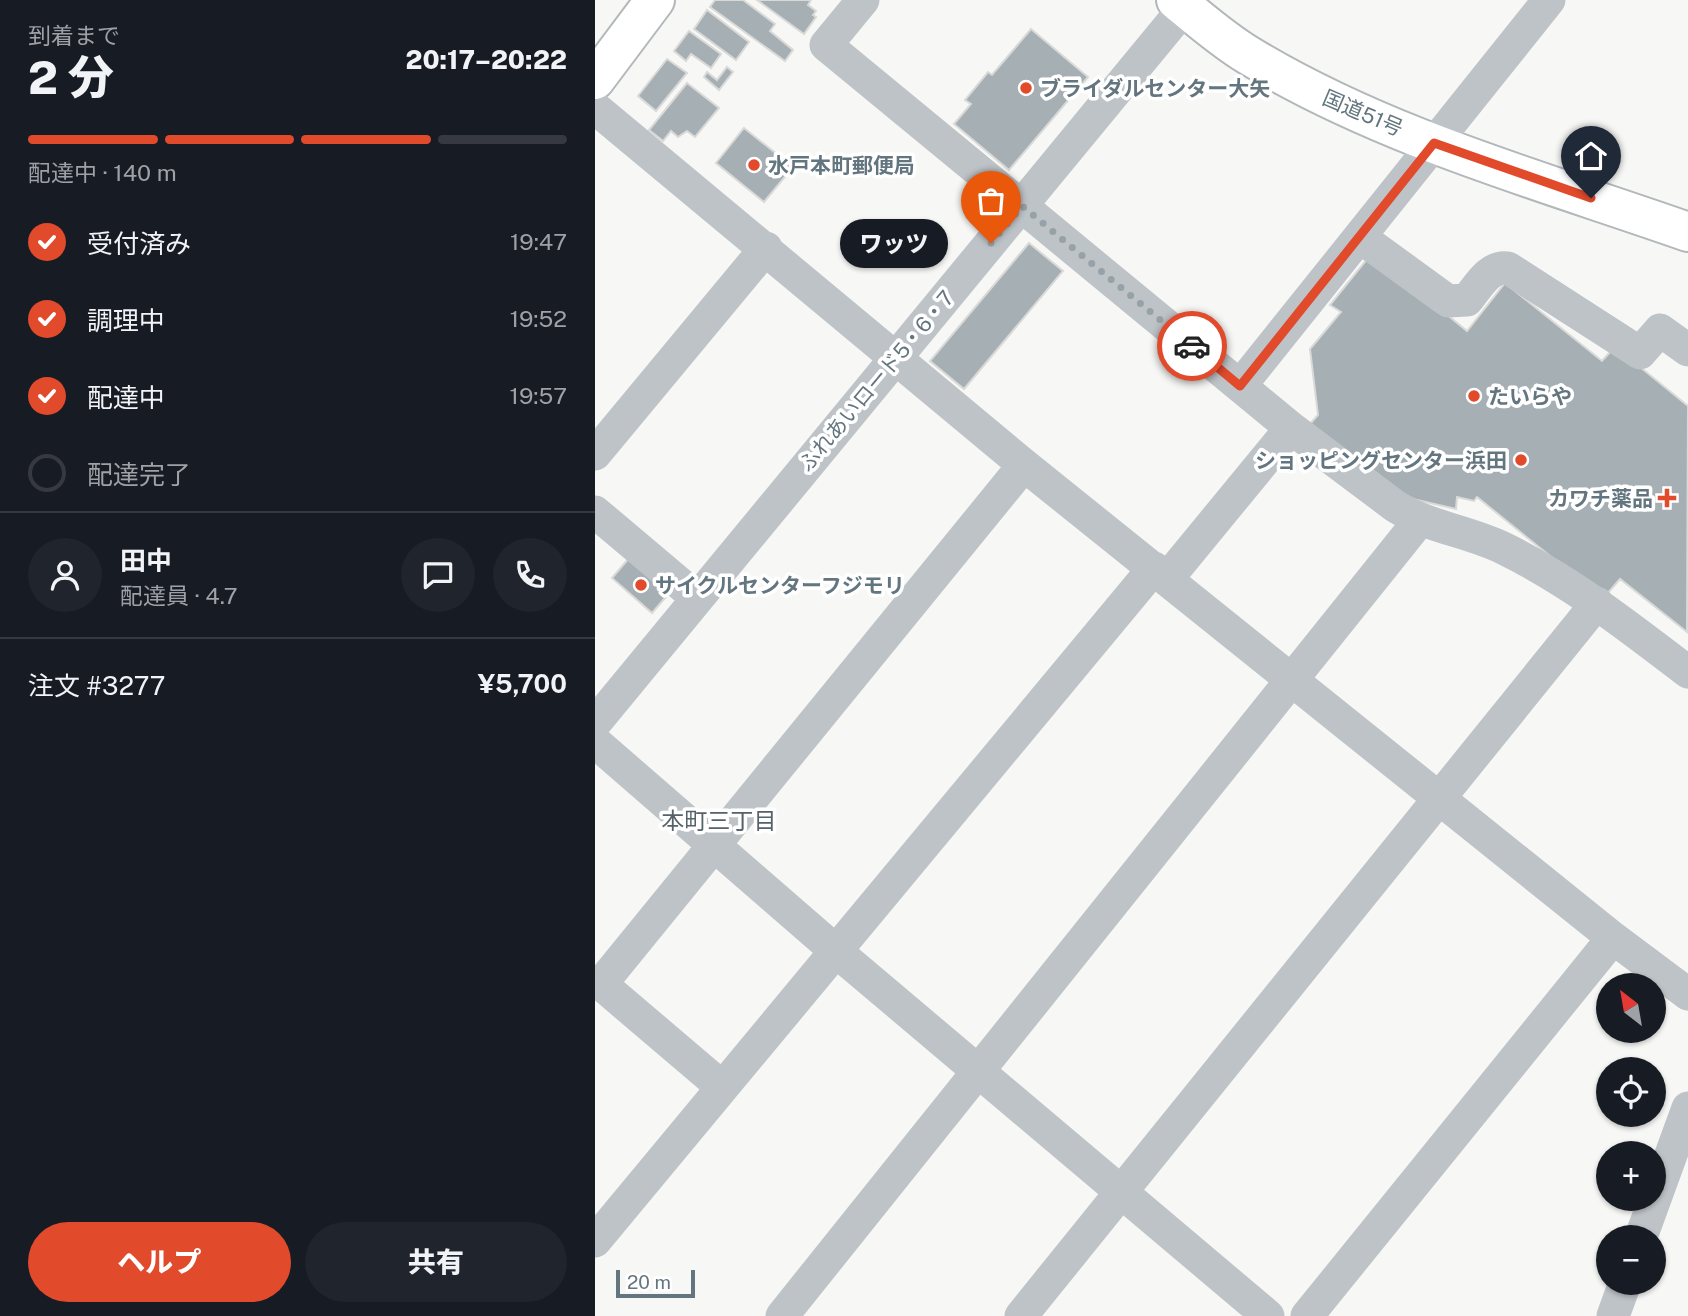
<!DOCTYPE html>
<html lang="ja">
<head>
<meta charset="utf-8">
<style>
	:root { --surface:#171b24; --page:#20242c; --text:#f1f3f6; --muted:#9ea1a6; --line:#363941; --accent:#e14a2b }
	body { margin:0; font-family:"Public Sans","Noto Sans JP",sans-serif; background:var(--page); color:var(--text); height:100vh; display:flex; flex-direction:column; font-size:26px; white-space:nowrap }
	* { box-sizing:border-box; margin:0 }
	p { font-size:23px; color:var(--muted) }
	.icon { flex:none; width:38px; height:38px; fill:none; stroke:currentColor; stroke-width:2; stroke-linecap:round; stroke-linejoin:round }
	.map { position:relative; flex:1; overflow:hidden }
	.panel { display:flex; flex-direction:column; background:var(--surface); width:595px }
	.panel>* { flex:none }
	.needle { width:46px; rotate:329deg }
	.tools { position:absolute; left:1001px; top:973px; display:grid; gap:14px }
	.tools a { display:grid; place-items:center; width:70px; height:70px; border-radius:50%; background:var(--surface); box-shadow:0 2px 5px #0004; font-size:35px }
	.scale { position:absolute; left:21px; bottom:18px; width:79px; box-sizing:border-box; padding-left:7px; border:4px solid #63757f; border-top:0; font-size:19px; line-height:24px; white-space:nowrap; color:#63757f; -webkit-text-stroke:5px #fff; paint-order:stroke }
	.pin { position:absolute; display:grid; place-items:center; width:60px; height:60px; color:#fff; margin:-72px -30px; border-radius:50% 50% 50% 0; rotate:-45deg; box-shadow:0 0 7px #0007 }
	.pin .icon { rotate:45deg }
	.courier { position:absolute; display:grid; place-items:center; width:70px; height:70px; margin:-35px; border:5px solid #e14a2b; border-radius:50%; background:#fff; color:#222; box-shadow:0 2px 9px #0007 }
	.bubble { position:absolute; height:49px; border-radius:24px; background:var(--surface); box-shadow:0 2px 5px #0004; font-size:23px; font-weight:800; line-height:49px; text-align:center }
	.overview em { font-style:normal; font-weight:800 }
	.overview div { display:flex; flex-direction:column-reverse }
	.overview { display:flex; align-items:center; justify-content:space-between; height:119px; padding:0 28px }
	h1 { font-size:46px; font-weight:800; line-height:52px }
	.bar { display:grid; grid-template-columns:repeat(4,1fr); gap:10px 7px; align-content:center; height:84px; padding:0 28px }
	.bar i { height:9px; border-radius:5px; background:var(--line) }
	.bar .current { background:var(--accent) }
	.bar p { grid-column:span 4 }
	.line { display:flex; align-items:center; gap:18px; padding:0 28px; border-top:2px solid var(--line) }
	.line div { flex:1 }
	.round { display:grid; place-items:center; flex:none; width:74px; height:74px; border-radius:37px; background:var(--page) }
	ol { padding:0 28px; list-style:none }
	li { display:flex; align-items:center; gap:21px; height:77px }
	li p { margin-inline-start:auto }
	li .icon { padding:7px; border-radius:50%; background:var(--accent); color:#fff; stroke-width:4 }
	li:last-child { color:var(--muted) }
	li i { width:38px; height:38px; border:4px solid var(--line); border-radius:50% }
	.button { display:flex; gap:14px; margin-top:auto; padding:14px 28px }
	.button a { flex:1; height:80px; border-radius:42px; background:var(--accent); color:#fff; font-size:28px; font-weight:800; line-height:80px; text-align:center }
	.button a+a { background:var(--page); color:var(--text) }
	main { display:flex; flex:1; min-height:0 }
	.map>svg:first-child { display:block }
</style>
</head>
<body>
<main>
<section class="panel">
<div class="overview"><div><h1>2 分</h1><p>到着まで</p></div><em>20:17–20:22</em></div>
<div class="bar"><i class="current"></i><i class="current"></i><i class="current"></i><i></i><p>配達中 · 140 m</p></div>
<ol>
<li><svg class="icon" aria-label="check" viewBox="0 0 24 24"><path d="M5 12l5 5 9-10"/></svg>受付済み<p>19:47</p></li>
<li><svg class="icon" aria-label="check" viewBox="0 0 24 24"><path d="M5 12l5 5 9-10"/></svg>調理中<p>19:52</p></li>
<li><svg class="icon" aria-label="check" viewBox="0 0 24 24"><path d="M5 12l5 5 9-10"/></svg>配達中<p>19:57</p></li>
<li><i></i>配達完了</li>
</ol>
<div class="line" style="height:126px"><a class="round"><svg class="icon" aria-label="person" viewBox="0 0 24 24"><circle cx="12" cy="8" r="4"/><path d="M4 21q1-7 8-7t8 7"/></svg></a><div><b>田中</b><p>配達員 · 4.7</p></div><a class="round"><svg class="icon" aria-label="chat" viewBox="0 0 24 24"><path d="M4 5h16v11H9l-5 4z"/></svg></a><a class="round"><svg class="icon" aria-label="phone" viewBox="0 0 24 24"><path d="M5 4h4l2 5-3 2q2 4 5 5l2-3 5 2v4C11 20 4 13 5 4z"/></svg></a></div>
<div class="line" style="height:91px"><div>注文 #3277</div><b>¥5,700</b></div>
<div class="button"><a>ヘルプ</a><a>共有</a></div>
</section>
<div class="map">
<svg width="1093" height="1316" viewBox="0 0 1093 1316">
	<rect width="100%" height="100%" fill="#f7f7f5"/>
	<!-- building -->
	<path fill="#a5afb4" stroke="#d9d9d7" stroke-width="2" d="M120 0H148L180 24 175 31 198 50 190 61 115 7Z
		M162 0H216L213 5 221 11 218 15 221 17 209 34Z
		M112 10 154 42 141 60 99 29Z
		M436 29 493 77 414 170 359 124 376 104 370 100 393 72 397 75Z
		M94 31 126 54 116 68 96 54 91 61 79 51Z
		M72 59 92 73 61 111 43 96Z
		M132 67 138 72 124 90 109 77 112 72 122 80Z
		M92 83 124 108 100 137 92 131 83 137 76 131 68 141 54 130Z
		M149 128 198 167 169 202 121 163Z
		M434 243 468 271 369 389 335 361Z
		M777 253 872 331 910 283 1007 361 1016 351 1034 358 1093 406 1092 632 1025 579 1012 594 970 568 882 497 879 501 862 497 861 509 805 496 715 424 723 415 715 349 746 312 735 305Z
		M35 557 76 591 57 613 17 578Z"/>
	<g fill="none" stroke-linecap="round" stroke-linejoin="round">
		<!-- highway casing -->
		<g stroke="#b2b7ba" stroke-width="42">
			<path id="highway" d="M581 0C604 19 628 40 653 55 788 137 945 180 1093 232
				M0 80 60 0"/>
		</g>
		<!-- minor -->
		<path stroke="#bec3c7" stroke-width="33" d="M268 0 231 45 696 428 800 506C835 528 874 531 910 549 977 582 1034 627 1093 672
			M0 108 429 465 1018 938 1093 994
			M765 237 853 301 872 300C883 287 894 265 913 268L1045 353 1065 330 1093 350
			M645 386 954 0
			M0 454 171 248
			M0 512 102 598
			M572 579 696 428
			M0 723 590 7
			M0 742 242 952 673 1316
			M127 1087 6 984 429 465
			M1046 1237 1093 1108
			M0 1241 559 568
			M187 1316 824 521
			M426 1316 1002 603
			M712 1316 1018 938
			M1018 1316 1030 1283"/>
		<!-- highway -->
		<use href="#highway" stroke="#fff" stroke-width="38"/>
	</g>
	<g fill="none" stroke-linecap="round" stroke-linejoin="round">
		<!-- done -->
		<path stroke="#97a2a8" stroke-width="7" stroke-dasharray="0 12.6" d="M396 243 427 206 597 346"/>
		<!-- route -->
		<path stroke="#e14a2b" stroke-width="9" d="M597 346 645 386 839 143 996 198"/>
	</g>
	<!-- markers -->
	<g fill="#e14a2b" stroke="#fff" stroke-width="2.5">
		<circle cx="431" cy="88" r="7"/>
		<circle cx="159" cy="165" r="7"/>
		<circle cx="879" cy="396" r="7"/>
		<circle cx="926" cy="460" r="7"/>
		<path d="M1068.5 487.5h7v7h7v7h-7v7h-7v-7h-7v-7h7z"/>
		<circle cx="46" cy="585" r="7"/>
	</g>
	<g text-anchor="middle" dominant-baseline="central" stroke-width="7" stroke-linejoin="round" paint-order="stroke">
		<!-- poi labels -->
		<g font-size="21" font-weight="bold" fill="#63757f" stroke="#fff" text-anchor="start">
			<text x="445" y="88">ブライダルセンター大矢</text>
			<text x="173" y="165">水戸本町郵便局</text>
			<text x="893" y="396">たいらや</text>
			<text x="912" y="460" text-anchor="end">ショッピングセンター浜田</text>
			<text x="1058" y="498" text-anchor="end">カワチ薬品</text>
			<text x="60" y="585">サイクルセンターフジモリ</text>
		</g>
		<!-- street labels -->
		<g font-size="21" fill="#63757f" stroke="#fff">
			<text transform="translate(768 113) rotate(23)">国道51号</text>
			<text transform="translate(281 381) rotate(-50)">ふれあいロード5・6・7</text>
		</g>
		<!-- neighbourhood labels -->
		<g font-size="23" fill="#55626a" stroke="#fff">
			<text x="124" y="820">本町三丁目</text>
		</g>
	</g>
</svg>
<div class="tools">
<a><svg class="needle" viewBox="-14 -14 28 28"><path d="M0-13l5 13h-10z" fill="#e53935"/><path d="M0 13l5-13h-10z" fill="#9ea1a6"/></svg></a>
<a><svg class="icon" aria-label="locate" viewBox="0 0 24 24"><circle cx="12" cy="12" r="6"/><path d="M12 2v4M12 18v4M2 12h4M18 12h4"/></svg></a>
<a>+</a>
<a>−</a>
</div>
<div class="scale">20 m</div>
<div class="pin" style="left:396px;top:243px;background:#ea580c"><svg class="icon" aria-label="bag" viewBox="0 0 24 24"><path d="M5 8h14l-1 12H6zM9 8a3 3 0 0 1 6 0"/></svg></div>
<div class="pin" style="left:996px;top:198px;background:#1f2937"><svg class="icon" aria-label="home" viewBox="0 0 24 24"><path d="M3 11l9-7 9 7M6 9v11h12V9"/></svg></div>
<div class="courier" style="left:597px;top:346px"><svg class="icon" aria-label="car" viewBox="0 0 24 24"><path d="M5 17H2v-5l4-1 3-4h7l3 4 3 1v5h-3M9 17h6M6 11h13"/><circle cx="7" cy="17" r="2"/><circle cx="17" cy="17" r="2"/></svg></div>
<div class="bubble" style="left:245px;top:219px;width:108px">ワッツ</div>
</div>
</main>
</body>
</html>
